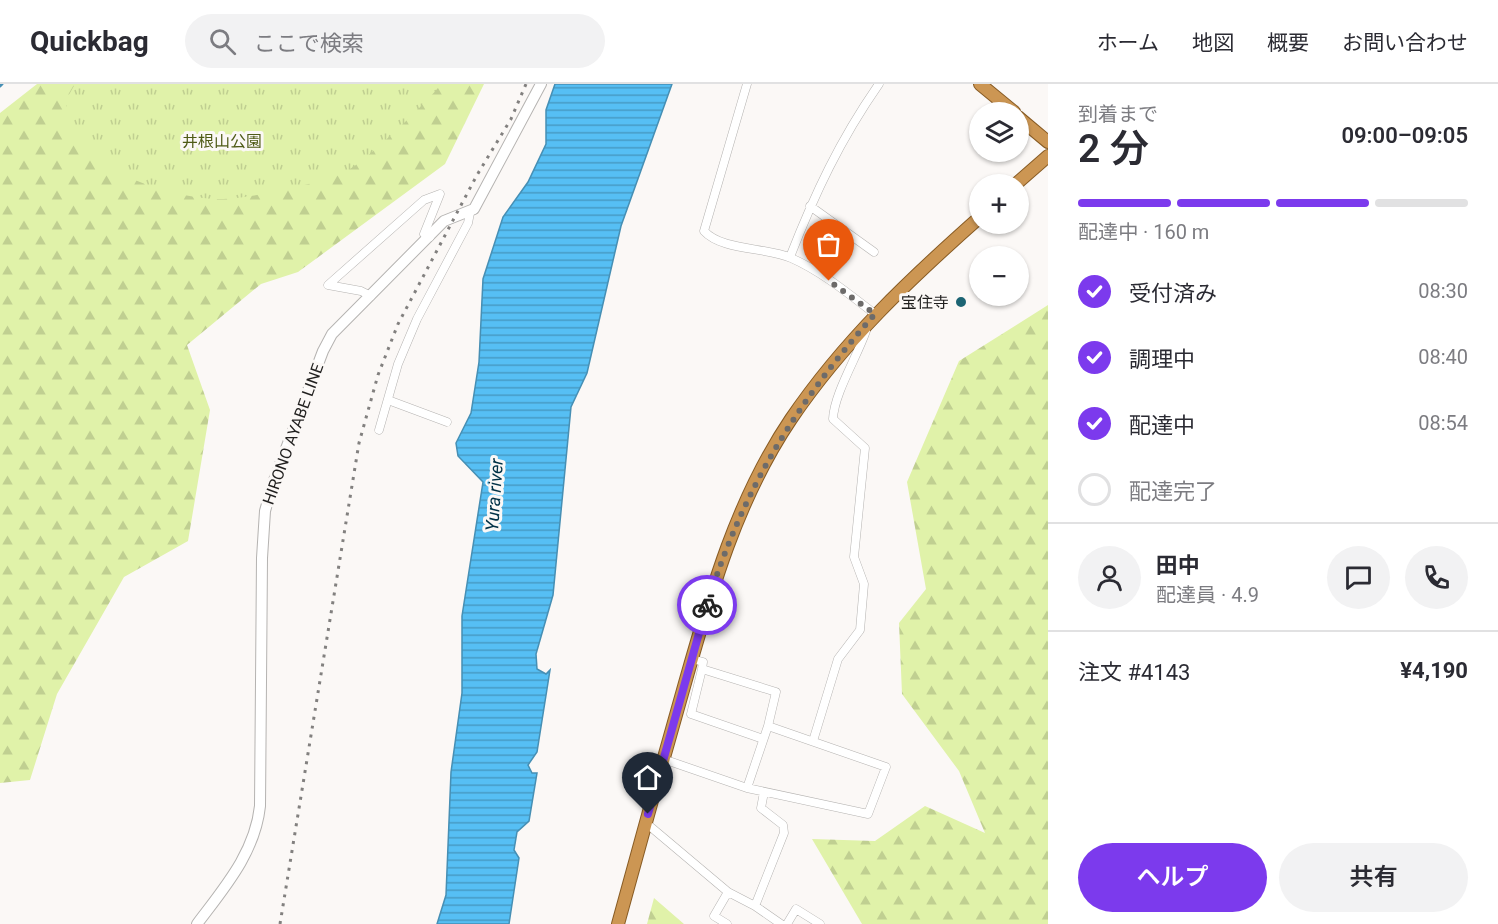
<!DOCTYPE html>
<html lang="ja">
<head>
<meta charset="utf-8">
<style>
	:root { --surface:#fff; --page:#f2f2f3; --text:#2b2b33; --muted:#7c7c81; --line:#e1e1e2; --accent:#7c3aed }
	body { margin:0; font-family:Roboto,"Noto Sans JP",sans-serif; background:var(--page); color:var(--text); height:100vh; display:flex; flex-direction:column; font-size:22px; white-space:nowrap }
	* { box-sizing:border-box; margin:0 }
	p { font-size:20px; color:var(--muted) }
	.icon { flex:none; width:33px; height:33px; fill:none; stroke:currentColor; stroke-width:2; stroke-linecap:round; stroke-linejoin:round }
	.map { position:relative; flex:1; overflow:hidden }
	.sheet { display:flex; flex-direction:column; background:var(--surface); width:450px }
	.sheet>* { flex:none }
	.fabs { position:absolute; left:969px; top:18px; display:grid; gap:12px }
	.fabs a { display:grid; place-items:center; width:60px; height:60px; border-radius:50%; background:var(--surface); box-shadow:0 2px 4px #0004; font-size:30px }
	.pin { position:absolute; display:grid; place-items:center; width:51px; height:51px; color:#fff; margin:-62px -26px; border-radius:50% 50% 50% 0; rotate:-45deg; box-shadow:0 0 6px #0007 }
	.pin .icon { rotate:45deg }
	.courier { position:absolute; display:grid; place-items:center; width:60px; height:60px; margin:-30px; border:4px solid #7c3aed; border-radius:50%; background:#fff; color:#222; box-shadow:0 2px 8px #0007 }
	.summary em { font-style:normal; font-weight:600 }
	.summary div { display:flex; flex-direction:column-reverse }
	.summary { display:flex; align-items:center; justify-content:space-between; height:102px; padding:0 30px }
	h1 { font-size:39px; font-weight:600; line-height:45px }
	.bar { display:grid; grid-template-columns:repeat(4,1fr); gap:9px 6px; align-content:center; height:72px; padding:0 30px }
	.bar i { height:8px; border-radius:4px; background:var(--line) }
	.bar .current { background:var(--accent) }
	.bar p { grid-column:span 4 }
	.line { display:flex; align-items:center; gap:15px; padding:0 30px; border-top:2px solid var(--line) }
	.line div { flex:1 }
	.round { display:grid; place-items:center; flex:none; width:63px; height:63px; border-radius:32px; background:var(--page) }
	ol { padding:0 30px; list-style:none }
	li { display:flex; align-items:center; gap:18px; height:66px }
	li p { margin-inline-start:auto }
	li .icon { padding:6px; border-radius:50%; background:var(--accent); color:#fff; stroke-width:4 }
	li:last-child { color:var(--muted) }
	li i { width:33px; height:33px; border:3px solid var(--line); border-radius:50% }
	.action { display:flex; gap:12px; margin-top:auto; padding:12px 30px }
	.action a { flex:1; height:69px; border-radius:36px; background:var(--accent); color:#fff; font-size:24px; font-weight:600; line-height:69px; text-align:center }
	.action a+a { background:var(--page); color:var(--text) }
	header { display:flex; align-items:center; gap:36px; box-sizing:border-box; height:84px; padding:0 30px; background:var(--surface); border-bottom:2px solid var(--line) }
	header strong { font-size:28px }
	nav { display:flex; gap:33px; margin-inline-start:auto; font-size:21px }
	.search { width:420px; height:54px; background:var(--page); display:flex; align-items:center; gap:15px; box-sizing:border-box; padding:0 21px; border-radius:33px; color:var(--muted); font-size:22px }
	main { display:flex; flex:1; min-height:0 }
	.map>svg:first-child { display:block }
</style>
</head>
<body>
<header>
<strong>Quickbag</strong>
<div class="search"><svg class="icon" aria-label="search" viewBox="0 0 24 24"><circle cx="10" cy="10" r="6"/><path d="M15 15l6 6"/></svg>ここで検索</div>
<nav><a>ホーム</a><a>地図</a><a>概要</a><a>お問い合わせ</a></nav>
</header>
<main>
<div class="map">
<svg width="1048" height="840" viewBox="0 0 1048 840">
	<defs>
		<pattern id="forest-firs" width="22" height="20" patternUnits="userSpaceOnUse" patternTransform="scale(1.5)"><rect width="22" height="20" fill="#e0f2a9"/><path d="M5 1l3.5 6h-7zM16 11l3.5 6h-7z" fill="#c0cf91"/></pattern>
		<pattern id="park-tufts" width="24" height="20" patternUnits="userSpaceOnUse" patternTransform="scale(1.5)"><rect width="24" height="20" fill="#e0f2a9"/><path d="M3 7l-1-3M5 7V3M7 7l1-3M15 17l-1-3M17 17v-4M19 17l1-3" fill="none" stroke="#c0cf91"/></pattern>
		<pattern id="water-rules" width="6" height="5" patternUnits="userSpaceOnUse" patternTransform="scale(1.5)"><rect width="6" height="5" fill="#56bff4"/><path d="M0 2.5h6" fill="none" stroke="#479bc5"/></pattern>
	</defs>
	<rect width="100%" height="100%" fill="#fbf8f6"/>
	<!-- forest -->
	<path fill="url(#forest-firs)" d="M37 0H484L445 80 298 188 261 200 187 261 210 326 188 457 124 493 57 610 30 696 0 699V29Z
		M1048 221V840H862L812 755 875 757 925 722 985 749 959 687 902 610 899 539 926 505 907 398 959 277Z
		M654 814 684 840H647Z"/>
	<!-- park -->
	<path fill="url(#park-tufts)" d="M75 0H441C430 16 360 83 343 89 316 100 246 116 217 115 183 114 137 101 108 82 94 72 81 56 68 44L66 16Z"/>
	<!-- water -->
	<path fill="url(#water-rules)" stroke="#468fb4" stroke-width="1.5" d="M555 0H672L621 142 587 289 571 323 553 511 536 570 537 585 546 590 550 586 537 668 528 681 532 689H537L529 737 517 748 514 766 519 774 509 840H437L446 811 451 688 462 609V532L483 398 458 372 456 359 471 329 479 278 483 195 503 133 528 98 546 60V26Z"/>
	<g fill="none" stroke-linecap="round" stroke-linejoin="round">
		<!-- stream -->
		<path stroke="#468fb4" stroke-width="3" d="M0 2 2 0"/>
		<!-- minor casing -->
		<g stroke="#b5b3b1" stroke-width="9">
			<path id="minor" d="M747 0 704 147C722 167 767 163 791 174 821 187 849 210 875 230
				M810 122 874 168
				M790 173C815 109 840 56 879 0
				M371 212 361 207 328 201 424 116 440 110 424 150 430 153
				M388 316 447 338
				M379 346 398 280 417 235 468 139 470 129
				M702 585 691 630 763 655
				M813 657 838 575 860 546 864 500 854 473 865 364 833 335C834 310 857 273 866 247L865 244
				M663 675 747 704 868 730 886 683 768 642 776 608 702 585 703 578 692 575
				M747 704 768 642
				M646 739 728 808 755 822 781 840
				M755 822 784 749 783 741 761 724 764 708
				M727 840 714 832 728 808
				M787 840 796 825 820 840"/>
		</g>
		<!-- secondary casing -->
		<g stroke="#b5b3b1" stroke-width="12">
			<path id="secondary" d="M197 840C224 804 255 769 260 722L262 474 265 427 273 399 323 267 332 250 444 137 474 125 541 0"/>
		</g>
		<!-- trunk casing -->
		<g stroke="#875b24" stroke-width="14">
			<path id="trunk" d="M980 0 1014 28
				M1018 33 1048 58
				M1016 100 1048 72
				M618 840C640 760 662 679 685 599 711 507 737 415 791 335 844 257 910 195 980 133"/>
		</g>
		<!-- minor -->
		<use href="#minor" stroke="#fff" stroke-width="8"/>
		<!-- secondary -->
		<use href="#secondary" stroke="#fff" stroke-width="10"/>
		<!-- trunk -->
		<use href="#trunk" stroke="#cc9653" stroke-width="12"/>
		<!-- rail -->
		<path stroke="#82807f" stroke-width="3" stroke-dasharray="3 6" stroke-linecap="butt" d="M280 840 359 359 378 291 398 240 477 91 511 35 526 0"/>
	</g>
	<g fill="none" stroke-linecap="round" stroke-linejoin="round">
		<!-- done -->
		<path stroke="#6d6b6a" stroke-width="6" stroke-dasharray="0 10.8" d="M707 521C743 405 795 321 875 230L829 197"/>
		<!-- route -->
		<path stroke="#7c3aed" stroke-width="8" d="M648 730 707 521"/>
	</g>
	<!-- markers -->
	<circle fill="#1c6473" stroke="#fbf8f6" stroke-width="2" cx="961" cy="218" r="6"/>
	<g text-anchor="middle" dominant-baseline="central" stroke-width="6" stroke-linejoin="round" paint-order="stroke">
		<!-- park labels -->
		<g font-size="16" fill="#4f5b17" stroke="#fbf8f6">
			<text x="222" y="57">井根山公園</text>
		</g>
		<!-- poi labels -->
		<g font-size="16" fill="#201f1e" stroke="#fbf8f6" text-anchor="end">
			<text x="949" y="218">宝住寺</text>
		</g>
		<!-- street labels -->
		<g font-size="16" fill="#201f1e" stroke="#fbf8f6">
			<text transform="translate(293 350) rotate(-70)">HIRONO AYABE LINE</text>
		</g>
		<!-- water labels -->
		<g font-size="18" font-style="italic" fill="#003146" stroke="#fbf8f6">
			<text transform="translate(494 411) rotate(-86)">Yura river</text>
		</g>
	</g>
</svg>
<div class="fabs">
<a><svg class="icon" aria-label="layers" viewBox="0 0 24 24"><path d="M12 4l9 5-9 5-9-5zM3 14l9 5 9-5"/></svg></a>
<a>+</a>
<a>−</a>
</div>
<div class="pin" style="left:829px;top:197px;background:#ea580c"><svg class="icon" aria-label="bag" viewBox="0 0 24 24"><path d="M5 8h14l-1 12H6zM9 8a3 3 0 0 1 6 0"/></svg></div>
<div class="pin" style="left:648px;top:730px;background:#1f2937"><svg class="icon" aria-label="home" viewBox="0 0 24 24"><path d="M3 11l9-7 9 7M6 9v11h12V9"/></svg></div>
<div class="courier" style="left:707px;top:521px"><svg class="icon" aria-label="bike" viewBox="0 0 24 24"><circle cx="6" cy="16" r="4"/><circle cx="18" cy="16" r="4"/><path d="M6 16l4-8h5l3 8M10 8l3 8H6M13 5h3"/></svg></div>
</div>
<section class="sheet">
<div class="summary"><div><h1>2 分</h1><p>到着まで</p></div><em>09:00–09:05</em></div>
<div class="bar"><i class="current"></i><i class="current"></i><i class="current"></i><i></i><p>配達中 · 160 m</p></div>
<ol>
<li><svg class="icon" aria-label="check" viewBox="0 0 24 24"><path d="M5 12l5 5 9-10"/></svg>受付済み<p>08:30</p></li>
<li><svg class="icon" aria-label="check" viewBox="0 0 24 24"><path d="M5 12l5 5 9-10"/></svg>調理中<p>08:40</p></li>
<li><svg class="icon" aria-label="check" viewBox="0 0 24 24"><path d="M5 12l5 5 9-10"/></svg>配達中<p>08:54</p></li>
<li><i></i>配達完了</li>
</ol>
<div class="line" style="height:108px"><a class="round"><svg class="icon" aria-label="person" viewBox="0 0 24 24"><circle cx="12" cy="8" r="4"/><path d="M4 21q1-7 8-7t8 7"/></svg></a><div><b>田中</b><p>配達員 · 4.9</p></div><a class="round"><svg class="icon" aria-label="chat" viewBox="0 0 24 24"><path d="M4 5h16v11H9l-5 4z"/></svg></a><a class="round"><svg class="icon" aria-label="phone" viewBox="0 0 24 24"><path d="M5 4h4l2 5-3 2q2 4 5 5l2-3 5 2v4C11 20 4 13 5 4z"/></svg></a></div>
<div class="line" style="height:78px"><div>注文 #4143</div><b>¥4,190</b></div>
<div class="action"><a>ヘルプ</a><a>共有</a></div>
</section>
</main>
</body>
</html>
